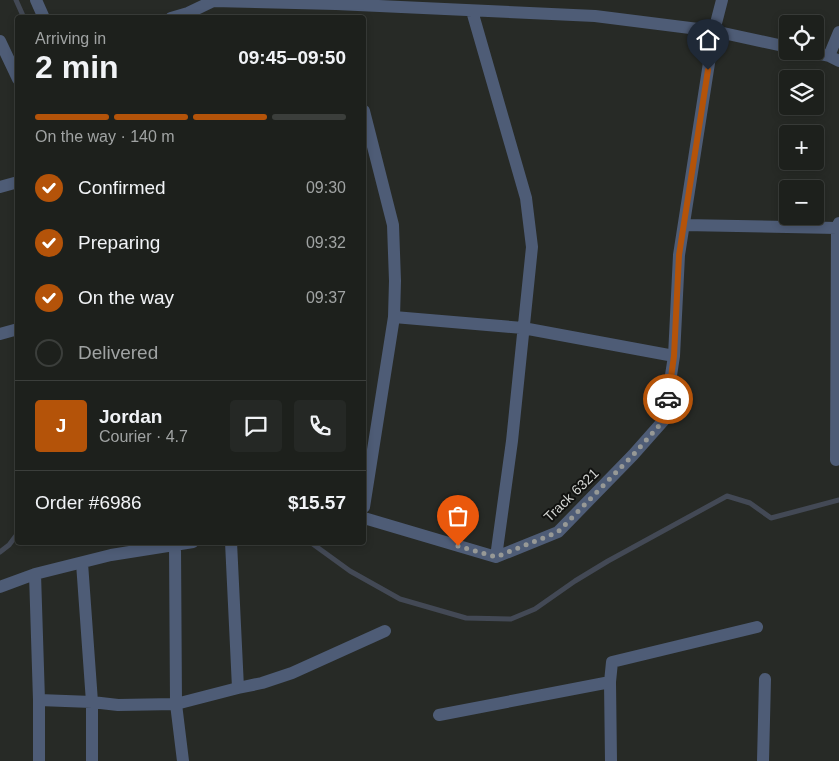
<!DOCTYPE html>
<html lang="en">
<head>
<meta charset="utf-8">
<style>
	:root { --surface:#1d201c; --page:#252825; --text:#f1f3f6; --muted:#a0a3a3; --line:#3b3e3b; --accent:#b45309 }
	body { margin:0; font-family:Helvetica,sans-serif; background:var(--page); color:var(--text); height:100vh; display:flex; flex-direction:column; font-size:19px; white-space:nowrap }
	* { box-sizing:border-box; margin:0 }
	p { font-size:16px; color:var(--muted) }
	.icon { flex:none; width:28px; height:28px; fill:none; stroke:currentColor; stroke-width:2; stroke-linecap:round; stroke-linejoin:round }
	.map { position:relative; flex:1; overflow:hidden }
	.panel { position:absolute; left:15px; top:15px; width:351px; height:530px; display:flex; flex-direction:column; background:var(--surface); border-radius:5px; box-shadow:0 2px 8px #0003,0 0 0 1px var(--line) }
	.panel>* { flex:none }
	.controls { position:absolute; left:779px; top:15px; display:grid; gap:10px }
	.controls a { display:grid; place-items:center; width:45px; height:45px; border-radius:5px; background:var(--surface); box-shadow:0 2px 8px #0003,0 0 0 1px var(--line); font-size:25px }
	.pin { position:absolute; display:grid; place-items:center; width:42px; height:42px; color:#fff; margin:-51px -21px; border-radius:50% 50% 50% 0; rotate:-45deg; box-shadow:0 0 5px #0007 }
	.pin .icon { rotate:45deg }
	.courier { position:absolute; display:grid; place-items:center; width:50px; height:50px; margin:-25px; border:4px solid #b45309; border-radius:50%; background:#fff; color:#222; box-shadow:0 1px 6px #0007 }
	.headline em { font-style:normal; font-weight:700 }
	.headline div { display:flex; flex-direction:column-reverse }
	.headline { display:flex; align-items:center; justify-content:space-between; height:85px; padding:0 20px }
	h1 { font-size:32px; font-weight:700; line-height:38px }
	.bar { display:grid; grid-template-columns:repeat(4,1fr); gap:8px 5px; align-content:center; height:60px; padding:0 20px }
	.bar i { height:6px; border-radius:4px; background:var(--line) }
	.bar .on { background:var(--accent) }
	.bar p { grid-column:span 4 }
	.line { display:flex; align-items:center; gap:12px; padding:0 20px; border-top:1px solid var(--line) }
	.line div { flex:1 }
	.round { display:grid; place-items:center; flex:none; width:52px; height:52px; border-radius:5px; background:var(--page) }
	ol { padding:0 20px; list-style:none }
	li { display:flex; align-items:center; gap:15px; height:55px }
	li p { margin-inline-start:auto }
	li .icon { padding:5px; border-radius:50%; background:var(--accent); color:#fff; stroke-width:4 }
	li:last-child { color:var(--muted) }
	li i { width:28px; height:28px; border:2px solid var(--line); border-radius:50% }
	.map>svg:first-child { display:block }
</style>
</head>
<body>
<div class="map">
<svg width="839" height="761" viewBox="0 0 839 761">
	<rect width="100%" height="100%" fill="#272a26"/>
	<g fill="none" stroke-linecap="round" stroke-linejoin="round">
		<!-- stream -->
		<path stroke="#434955" stroke-width="5" d="M16 0 24 18
			M310 542 350 571 400 599 466 618 511 619 535 609 575 581 608 561 727 496 750 503 771 518 839 500
			M0 552 9 545 18 533"/>
		<!-- minor -->
		<path stroke="#4e5c76" stroke-width="12" d="M36 0 44 18
			M472 11 526 198 532 247 512 441 496 557
			M171 18 188 13 213 1 336 4 595 16 714 31 788 47
			M0 41 18 79
			M806 51 829 56 839 61
			M829 56 839 32
			M364 111 393 225 395 281 394 317 364 507
			M0 187 18 182
			M684 225 837 228
			M394 317 523 328 674 356
			M0 334 18 329
			M836 460 837 228 839 223
			M364 518 496 557 558 532 633 455 664 420 674 356 679 255 714 31 722 0
			M231 542 238 688
			M175 546 176 704 183 761
			M82 563 92 702V761
			M35 574 39 700V761
			M0 587 35 574 111 555 193 542
			M39 700 92 702 118 705 176 704 238 688 262 683 292 673 385 631
			M439 715 610 682
			M611 761 610 682 612 662 757 627
			M763 761 765 679"/>
	</g>
	<g fill="none" stroke-linecap="round" stroke-linejoin="round">
		<!-- done -->
		<path stroke="#979996" stroke-width="5" stroke-dasharray="0 9" d="M458 546 496 557 558 532 633 455 664 420 668 399"/>
		<!-- route -->
		<path stroke="#b45309" stroke-width="6" d="M668 399 674 356 679 255 708 70"/>
	</g>
	<g text-anchor="middle" dominant-baseline="central" stroke-width="4" stroke-linejoin="round" paint-order="stroke">
		<!-- street labels -->
		<g font-size="14" fill="#d3d5d2" stroke="#111210">
			<text transform="translate(571 495) rotate(-44)">Track 6321</text>
		</g>
	</g>
</svg>
<div class="controls">
<a><svg class="icon" aria-label="locate" viewBox="0 0 24 24"><circle cx="12" cy="12" r="6"/><path d="M12 2v4M12 18v4M2 12h4M18 12h4"/></svg></a>
<a><svg class="icon" aria-label="layers" viewBox="0 0 24 24"><path d="M12 4l9 5-9 5-9-5zM3 14l9 5 9-5"/></svg></a>
<a>+</a>
<a>−</a>
</div>
<div class="pin" style="left:458px;top:546px;background:#ea580c"><svg class="icon" aria-label="bag" viewBox="0 0 24 24"><path d="M5 8h14l-1 12H6zM9 8a3 3 0 0 1 6 0"/></svg></div>
<div class="pin" style="left:708px;top:70px;background:#1f2937"><svg class="icon" aria-label="home" viewBox="0 0 24 24"><path d="M3 11l9-7 9 7M6 9v11h12V9"/></svg></div>
<div class="courier" style="left:668px;top:399px"><svg class="icon" aria-label="car" viewBox="0 0 24 24"><path d="M5 17H2v-5l4-1 3-4h7l3 4 3 1v5h-3M9 17h6M6 11h13"/><circle cx="7" cy="17" r="2"/><circle cx="17" cy="17" r="2"/></svg></div>
<section class="panel">
<div class="headline"><div><h1>2 min</h1><p>Arriving in</p></div><em>09:45–09:50</em></div>
<div class="bar"><i class="on"></i><i class="on"></i><i class="on"></i><i></i><p>On the way · 140 m</p></div>
<ol>
<li><svg class="icon" aria-label="check" viewBox="0 0 24 24"><path d="M5 12l5 5 9-10"/></svg>Confirmed<p>09:30</p></li>
<li><svg class="icon" aria-label="check" viewBox="0 0 24 24"><path d="M5 12l5 5 9-10"/></svg>Preparing<p>09:32</p></li>
<li><svg class="icon" aria-label="check" viewBox="0 0 24 24"><path d="M5 12l5 5 9-10"/></svg>On the way<p>09:37</p></li>
<li><i></i>Delivered</li>
</ol>
<div class="line" style="height:90px"><b class="round" style="background:var(--accent);color:#fff">J</b><div><b>Jordan</b><p>Courier · 4.7</p></div><a class="round"><svg class="icon" aria-label="chat" viewBox="0 0 24 24"><path d="M4 5h16v11H9l-5 4z"/></svg></a><a class="round"><svg class="icon" aria-label="phone" viewBox="0 0 24 24"><path d="M5 4h4l2 5-3 2q2 4 5 5l2-3 5 2v4C11 20 4 13 5 4z"/></svg></a></div>
<div class="line" style="height:65px"><div>Order #6986</div><b>$15.57</b></div>
</section>
</div>
</body>
</html>
